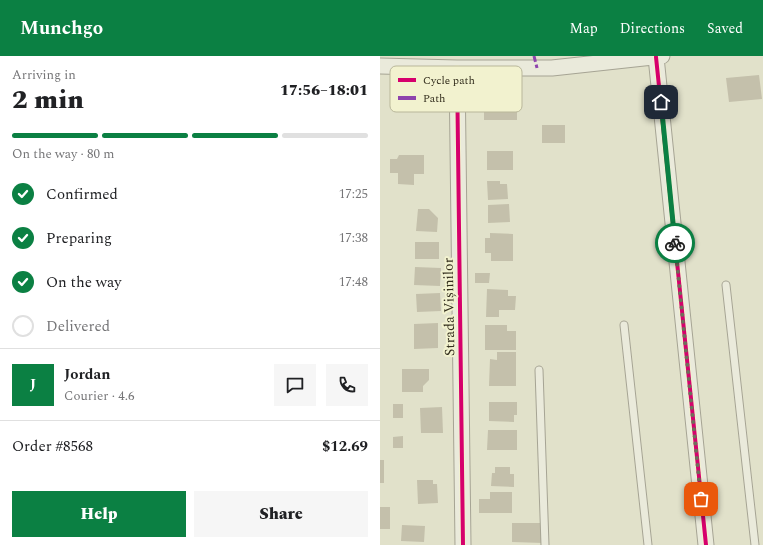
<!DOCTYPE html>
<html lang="en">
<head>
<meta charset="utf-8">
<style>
	:root { --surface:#fff; --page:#f6f6f6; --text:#202124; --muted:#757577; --line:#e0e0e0; --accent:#0b8043 }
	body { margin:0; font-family:Spectral,serif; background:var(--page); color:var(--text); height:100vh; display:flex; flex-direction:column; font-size:15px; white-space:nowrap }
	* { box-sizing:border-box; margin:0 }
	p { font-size:13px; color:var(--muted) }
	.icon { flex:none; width:22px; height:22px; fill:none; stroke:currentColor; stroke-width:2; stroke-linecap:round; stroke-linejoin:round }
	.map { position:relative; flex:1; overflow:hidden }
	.sheet { display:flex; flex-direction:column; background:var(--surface); width:380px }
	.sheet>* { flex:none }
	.pin { position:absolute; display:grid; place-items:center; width:34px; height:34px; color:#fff; margin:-17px; border-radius:8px; box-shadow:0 2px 6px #0006 }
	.courier { position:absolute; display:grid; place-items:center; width:40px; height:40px; margin:-20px; border:3px solid #0b8043; border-radius:50%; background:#fff; color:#222; box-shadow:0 1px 5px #0007 }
	.headline em { font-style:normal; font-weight:800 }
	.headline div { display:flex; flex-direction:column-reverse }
	.headline { display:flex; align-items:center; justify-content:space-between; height:68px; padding:0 12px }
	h1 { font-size:26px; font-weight:800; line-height:30px }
	.bar { display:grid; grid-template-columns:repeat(4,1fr); gap:6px 4px; align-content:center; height:48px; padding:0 12px }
	.bar i { height:5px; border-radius:3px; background:var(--line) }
	.bar .on { background:var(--accent) }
	.bar p { grid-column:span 4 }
	.line { display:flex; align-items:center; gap:10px; padding:0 12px; border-top:1px solid var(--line) }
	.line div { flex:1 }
	.round { display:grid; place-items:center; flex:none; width:42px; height:42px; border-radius:0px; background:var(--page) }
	ol { padding:0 12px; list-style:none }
	li { display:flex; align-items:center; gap:12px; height:44px }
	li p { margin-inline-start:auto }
	li .icon { padding:4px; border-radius:50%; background:var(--accent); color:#fff; stroke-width:4 }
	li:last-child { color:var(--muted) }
	li i { width:22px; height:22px; border:2px solid var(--line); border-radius:50% }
	.cta { display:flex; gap:8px; margin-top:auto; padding:8px 12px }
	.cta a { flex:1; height:46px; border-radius:0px; background:var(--accent); color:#fff; font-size:16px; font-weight:800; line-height:46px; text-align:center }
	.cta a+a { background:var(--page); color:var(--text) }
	header { display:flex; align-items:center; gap:24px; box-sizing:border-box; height:56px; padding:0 20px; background:var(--accent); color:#fff }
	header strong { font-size:19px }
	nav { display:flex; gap:22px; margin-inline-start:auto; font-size:14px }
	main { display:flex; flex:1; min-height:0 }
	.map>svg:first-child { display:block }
</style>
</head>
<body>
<header>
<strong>Munchgo</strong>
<nav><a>Map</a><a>Directions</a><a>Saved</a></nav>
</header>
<main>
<section class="sheet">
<div class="headline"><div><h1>2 min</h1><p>Arriving in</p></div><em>17:56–18:01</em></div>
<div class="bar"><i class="on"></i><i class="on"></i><i class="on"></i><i></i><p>On the way · 80 m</p></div>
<ol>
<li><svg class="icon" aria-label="check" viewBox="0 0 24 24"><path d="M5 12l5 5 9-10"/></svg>Confirmed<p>17:25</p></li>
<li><svg class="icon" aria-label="check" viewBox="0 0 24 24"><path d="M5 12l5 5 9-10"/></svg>Preparing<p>17:38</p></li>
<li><svg class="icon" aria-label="check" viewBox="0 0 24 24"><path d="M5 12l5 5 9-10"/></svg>On the way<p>17:48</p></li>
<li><i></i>Delivered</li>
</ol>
<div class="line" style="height:72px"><b class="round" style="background:var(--accent);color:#fff">J</b><div><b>Jordan</b><p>Courier · 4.6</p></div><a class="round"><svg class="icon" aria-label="chat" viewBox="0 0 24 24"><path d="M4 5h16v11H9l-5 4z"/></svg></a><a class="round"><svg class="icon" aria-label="phone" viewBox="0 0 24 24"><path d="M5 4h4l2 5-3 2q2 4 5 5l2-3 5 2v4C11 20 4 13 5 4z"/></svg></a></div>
<div class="line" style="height:52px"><div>Order #8568</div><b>$12.69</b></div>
<div class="cta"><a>Help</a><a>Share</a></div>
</section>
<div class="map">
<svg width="383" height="489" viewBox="0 0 383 489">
	<rect width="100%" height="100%" fill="#e1e1ca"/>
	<!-- building -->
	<path fill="#c4c0ab" d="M379 19 382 43 349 46 346 22Z
		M104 42H137V64H104Z
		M162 69H185V87H162Z
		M107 95H133V114H107Z
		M19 99H44V118H34V129L18 128V117H10V103H17Z
		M107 125H120V128H127L128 143 108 144Z
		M129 148 130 166 108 167V149Z
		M38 153H49L58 162 57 176 36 175Z
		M110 177 133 178V205H111V197H105V182H110Z
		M35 186H59V203H35Z
		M35 211 61 212 60 230 34 229Z
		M95 217H110L109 227H95Z
		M107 233 128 234V240H136L135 254H119V261H106Z
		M60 237 61 255 37 256 36 238Z
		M58 267V292L34 293V268Z
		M105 269H127V275H136V294H105Z
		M117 296H136V330H109L110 303 117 304Z
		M22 313H49V324L43 330V336H22Z
		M109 346H137V359H134V366L109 365Z
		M13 348H23V362H13Z
		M62 351 63 377H41L40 352Z
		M108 374H137V394H107Z
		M23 380V392H13V381Z
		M0 404H4V427H0Z
		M115 411H130V418H134V431L111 430 112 417H115Z
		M37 424H53V428H57L58 447 38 448Z
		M110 436H132V457H99V443H110Z
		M0 451H10V473H0Z
		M132 467H163V487L132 486Z
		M22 469 45 470 44 486 21 485Z"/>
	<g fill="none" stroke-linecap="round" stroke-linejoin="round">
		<!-- lane casing -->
		<g stroke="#a6a494" stroke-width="9">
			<path id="lane" d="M346 229 375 489
				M244 269 268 489
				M159 314 165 489"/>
		</g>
		<!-- street casing -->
		<g stroke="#a6a494" stroke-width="17">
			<path id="street" d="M276 1 326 489
				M0 10 77 12H172L282 0
				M77 12 83 489"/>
		</g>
		<!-- lane -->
		<use href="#lane" stroke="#eaeadb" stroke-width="7"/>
		<!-- street -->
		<use href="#street" stroke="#eaeadb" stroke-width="15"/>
		<!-- quiet -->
		<path stroke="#8e44ad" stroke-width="3" stroke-dasharray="6 3" stroke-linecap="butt" d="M154 0 157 12"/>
		<!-- cycleway casing -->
		<g stroke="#f2f2cf" stroke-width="6">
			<path id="cycleway" d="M276 1 326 489
				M77 12 83 489"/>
		</g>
		<!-- cycleway -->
		<use href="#cycleway" stroke="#d6006c" stroke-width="4"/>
	</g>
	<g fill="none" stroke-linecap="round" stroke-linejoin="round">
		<!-- done -->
		<path stroke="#706d5a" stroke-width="4" stroke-dasharray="0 7.2" d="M295 187 321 443"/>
		<!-- route -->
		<path stroke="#0b8043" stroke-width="5" d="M281 46 295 187"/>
	</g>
	<g text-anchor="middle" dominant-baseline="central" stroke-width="4" stroke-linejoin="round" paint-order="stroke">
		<!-- street labels -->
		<g font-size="14" fill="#332e1d" stroke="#f2f2cf">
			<text transform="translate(69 251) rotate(-91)">Strada Vișinilor</text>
		</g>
	</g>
	<!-- legend -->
	<rect x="10" y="10" width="132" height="46" rx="6" fill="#f2f2cf" stroke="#b9b79a" stroke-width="1"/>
	<rect x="18" y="22" width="18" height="4" fill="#d6006c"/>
	<rect x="18" y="40" width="18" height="4" fill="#8e44ad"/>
	<g font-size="11" fill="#332e1d">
		<text x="43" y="28">Cycle path</text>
		<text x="43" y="46">Path</text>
	</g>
</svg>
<div class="pin" style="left:321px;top:443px;background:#ea580c"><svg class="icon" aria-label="bag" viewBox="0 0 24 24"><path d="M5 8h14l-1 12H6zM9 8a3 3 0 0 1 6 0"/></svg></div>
<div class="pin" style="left:281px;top:46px;background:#1f2937"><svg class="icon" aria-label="home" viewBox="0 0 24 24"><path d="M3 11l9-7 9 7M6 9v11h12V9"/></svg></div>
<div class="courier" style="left:295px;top:187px"><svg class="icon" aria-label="bike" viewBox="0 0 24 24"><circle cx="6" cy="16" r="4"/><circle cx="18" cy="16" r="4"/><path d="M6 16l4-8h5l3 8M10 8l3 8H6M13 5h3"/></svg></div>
</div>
</main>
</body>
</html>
